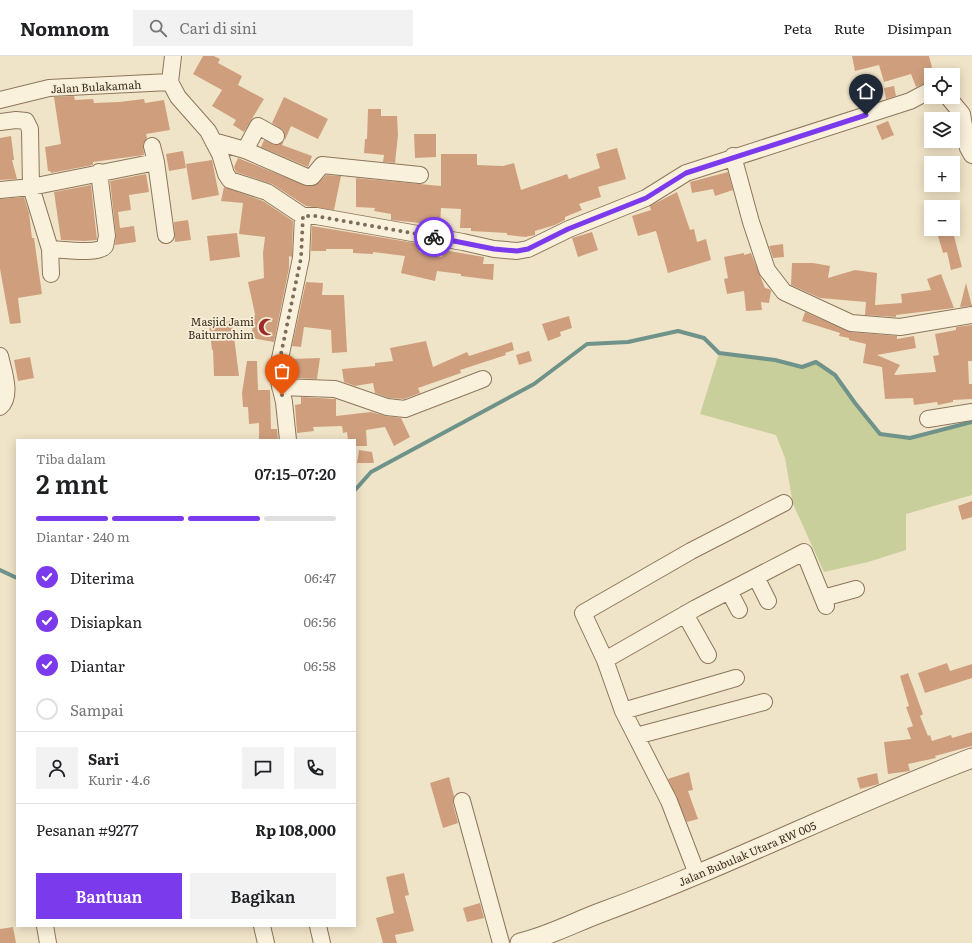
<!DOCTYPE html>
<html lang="id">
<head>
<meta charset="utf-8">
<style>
	:root { --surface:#fff; --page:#f2f2f2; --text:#202124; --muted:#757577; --line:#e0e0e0; --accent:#7c3aed }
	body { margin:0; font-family:Literata,serif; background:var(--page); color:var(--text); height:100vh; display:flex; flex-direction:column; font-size:15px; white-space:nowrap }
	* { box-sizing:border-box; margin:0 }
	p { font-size:13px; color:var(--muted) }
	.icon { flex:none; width:22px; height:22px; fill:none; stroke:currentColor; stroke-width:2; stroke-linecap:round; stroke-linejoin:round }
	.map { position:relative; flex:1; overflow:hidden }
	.drawer { position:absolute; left:16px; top:383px; width:340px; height:488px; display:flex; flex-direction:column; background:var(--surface); border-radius:0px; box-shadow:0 2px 10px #0003 }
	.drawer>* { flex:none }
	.controls { position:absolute; left:924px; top:12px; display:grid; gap:8px }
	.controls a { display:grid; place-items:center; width:36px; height:36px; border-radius:0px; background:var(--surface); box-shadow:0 2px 10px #0003; font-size:20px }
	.pin { position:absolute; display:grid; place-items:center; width:34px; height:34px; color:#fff; margin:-41px -17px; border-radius:50% 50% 50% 0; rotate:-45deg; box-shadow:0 0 4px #0007 }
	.pin .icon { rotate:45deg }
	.courier { position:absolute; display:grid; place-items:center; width:40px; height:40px; margin:-20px; border:3px solid #7c3aed; border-radius:50%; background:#fff; color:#222; box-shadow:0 1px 5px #0007 }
	.summary em { font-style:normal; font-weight:600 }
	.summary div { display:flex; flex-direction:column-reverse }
	.summary { display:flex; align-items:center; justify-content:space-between; height:68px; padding:0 20px }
	h1 { font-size:26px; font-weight:600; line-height:30px }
	.bar { display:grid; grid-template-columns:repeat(4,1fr); gap:6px 4px; align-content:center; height:48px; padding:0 20px }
	.bar i { height:5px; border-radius:3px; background:var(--line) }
	.bar .active { background:var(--accent) }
	.bar p { grid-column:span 4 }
	.line { display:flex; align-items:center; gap:10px; padding:0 20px; border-top:1px solid var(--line) }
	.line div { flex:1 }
	.round { display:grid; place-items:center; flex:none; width:42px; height:42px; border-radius:0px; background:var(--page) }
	ol { padding:0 20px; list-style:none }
	li { display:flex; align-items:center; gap:12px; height:44px }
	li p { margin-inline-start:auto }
	li .icon { padding:4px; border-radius:50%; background:var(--accent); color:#fff; stroke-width:4 }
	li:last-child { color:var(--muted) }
	li i { width:22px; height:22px; border:2px solid var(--line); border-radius:50% }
	.cta { display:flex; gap:8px; margin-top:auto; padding:8px 20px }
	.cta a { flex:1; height:46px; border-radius:0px; background:var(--accent); color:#fff; font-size:16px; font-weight:600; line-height:46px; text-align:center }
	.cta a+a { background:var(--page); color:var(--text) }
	header { display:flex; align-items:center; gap:24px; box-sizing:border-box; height:56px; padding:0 20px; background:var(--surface); border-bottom:1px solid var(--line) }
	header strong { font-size:19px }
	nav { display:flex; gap:22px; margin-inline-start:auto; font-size:14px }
	.search { width:280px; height:36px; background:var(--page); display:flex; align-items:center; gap:10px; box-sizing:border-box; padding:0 14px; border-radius:0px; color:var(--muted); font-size:15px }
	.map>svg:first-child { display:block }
</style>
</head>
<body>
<header>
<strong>Nomnom</strong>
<div class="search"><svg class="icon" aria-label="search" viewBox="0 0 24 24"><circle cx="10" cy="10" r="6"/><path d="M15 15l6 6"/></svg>Cari di sini</div>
<nav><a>Peta</a><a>Rute</a><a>Disimpan</a></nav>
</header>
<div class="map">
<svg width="972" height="887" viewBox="0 0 972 887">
	<rect width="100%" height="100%" fill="#f0e4c8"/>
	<!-- green -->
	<path fill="#c9cf9b" d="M719 297 775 304 802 311 816 306 835 319 855 347 880 378 910 382 972 366V439L906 458V494L868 506 824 516 793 448 785 402 776 379 700 358Z"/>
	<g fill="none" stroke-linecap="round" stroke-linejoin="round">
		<!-- stream -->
		<path stroke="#6f938a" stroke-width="4" d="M355 434 371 416 534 328 587 288 628 286 678 275 704 282 719 297 775 304 802 311 816 306 835 319 855 347 880 378 910 382 972 366
			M0 514 17 522"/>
	</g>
	<!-- building -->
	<path fill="#cf9f7d" d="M203 0H214L220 3 218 7 242 20 238 29 264 43 244 76 233 69 236 64 212 50 222 34 193 18Z
		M852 0H929L934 19H931V25L916 31 911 18 884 26 879 9 855 15Z
		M894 30 896 40 886 43 884 32Z
		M74 40 75 44 93 43 94 47 119 46 144 43 145 47 164 44 170 74 146 78 147 82 143 88 144 99 93 106V109L51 117 50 115H48L45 91 61 88 54 41Z
		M284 41 328 63 318 83 291 70 285 84 284 75 272 67Z
		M368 53H381V60H397L398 79 395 107 383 106 384 99 364 97 365 83H367Z
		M888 65 894 79 882 84 876 70Z
		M414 78H436V101L415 102Z
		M11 80 14 104H12L17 123 0 124V82Z
		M264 84 276 89 284 85 282 89 312 100 308 111 261 91Z
		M617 92 626 123 598 131 601 141 579 148 582 154 565 161V164L555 169 535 175V179L525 181 507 179V177L471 175V172H460L461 153 441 152 440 169 391 164V158L374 155 375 152 356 151V122L441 130V98H477V109L503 110 514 107 521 134 567 118 569 123 600 112 596 98Z
		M183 95 186 112 169 115 166 98Z
		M238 102 307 130 316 129 326 119 341 120 334 154 306 150 272 128 236 116 234 111Z
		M212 104 219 139 192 144 186 108Z
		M728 116 733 134 715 140 713 133 692 137 690 126Z
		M146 118 149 136 129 139 131 154 118 156 120 172 134 170 136 186 115 189 116 179 110 125Z
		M91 129 97 184 85 185 61 184 54 136Z
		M224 131 263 145 293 165 292 201 289 200V212L274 286 251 282 255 258 248 226 264 222 263 197 265 181 239 178 243 147 221 145Z
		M677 136 690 174 694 173 697 186 706 183 711 204 668 217 656 175 638 180 632 160 651 154 650 150Z
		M24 141 29 157 32 182H34L42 238 18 242 21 267 10 268 0 213V143Z
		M188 164 191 184 175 186 174 166Z
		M312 170 421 188 419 196 442 201 443 194 484 201 483 208H494L493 224 461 220V218L437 215 435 225 401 217 405 200 373 196V198L353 197V193H326V195H311Z
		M592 176 598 194 578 201 572 182Z
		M953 176 962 211 951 214 947 196 943 197 938 180Z
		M237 177 240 201 210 205 207 180Z
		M783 188 784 201 773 202 769 190Z
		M744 197V199L751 197 765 232 769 233 771 235 769 247 761 246 762 254 746 255 744 235 727 238 724 223 728 222 724 201Z
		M792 207H813L830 210 828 222 855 214 877 217 875 249 902 247 901 238 931 234 927 223 941 218 954 252 896 259V261L865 259 866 246 820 242 791 229Z
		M306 226 323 227 322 239H344L347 296 332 297 331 274 304 271 301 291 292 290Z
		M966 227 972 250 960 251Z
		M805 256 850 276 897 280V283L914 280 916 292 877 299 900 309 894 319 936 316 933 300 939 299 935 278 956 274V271L972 269V305H968L969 328H972V343L953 344V346L938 349 937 346 914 349 913 342 885 343 882 311 863 307 866 288 849 284V282L839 280 840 277 802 265Z
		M569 260 572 272 560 276 561 280 548 285 542 268Z
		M232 265 239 320H214L213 294H212L209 268Z
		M426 285 433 311 467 296 469 300 512 286 514 294 505 297 506 299 460 314 461 317 418 332 420 337 404 343 389 342 375 337 373 327 355 330 344 326 342 313 375 310V307L393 305 390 292Z
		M529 295 532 305 519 309 516 299Z
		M30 301 34 322 18 325 14 304Z
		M320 302 317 323 296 322V319L287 317 290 303Z
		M247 305H257L258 334H270L271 373H277L278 384H259V367L249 368 248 351H243L242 337Z
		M301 341 336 343V360L371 356 386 360 401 362 410 381 394 390 385 371 366 374 367 390H355V384H348L347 376 343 377 342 370 313 371 314 375 297 377 295 349 301 348Z
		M359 394 372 396 374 407H357Z
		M972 445V461L962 464 958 450Z
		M947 607 950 615 972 608V622L925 637 918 617Z
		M908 617 923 658 920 660 928 680 930 679 932 685 951 679 952 682 972 676V690L935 700 936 702 908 708 910 715 888 718 884 686 911 683 907 672 913 670 906 651 909 650 900 620Z
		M689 716 693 734 688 735 698 763 687 766 668 723Z
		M877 717 879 728 860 733 857 722Z
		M449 721 454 740 453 748 458 767 443 772 430 727Z
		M404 817 409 839 405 840 414 875 395 879 397 887H383L376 862 394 857 386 821Z
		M480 847 484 862 467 866 463 852Z
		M13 871 16 887H0V873Z"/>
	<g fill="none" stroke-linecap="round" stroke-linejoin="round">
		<!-- minor casing -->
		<g stroke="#8d765c" stroke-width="18">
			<path id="minor" d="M170 26 173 0
				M948 41 962 58 968 92 972 99
				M0 44 49 32 170 26 178 41 208 75 220 98 226 118 230 124 267 136 303 160H316L463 186 494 193 517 195 528 193 569 173 646 142 686 117 910 45 931 34
				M0 66 16 64 26 65 30 73 31 131 50 193 51 218
				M213 85 245 94 307 121H312L322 109 420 119
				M245 94 258 70 276 80
				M733 100 751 166 767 214 784 236 851 267 900 271 972 259
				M156 106 166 179
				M0 134 31 131 156 106 152 90
				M50 193C60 193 100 199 105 190 106 187 106 183 107 180L99 116
				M0 300C3 314 13 340 0 351
				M280 331 335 333 387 351 405 353 483 323
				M928 363 972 356
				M288 384 284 346 277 317 301 202 303 160
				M756 521 768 545
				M729 535 739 554
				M823 542 856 533
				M685 558 708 599
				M605 604 696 552 804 496 826 550
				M623 655 736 622
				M636 680 764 646
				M462 745 501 887
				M697 818 669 745 623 655 605 604 583 557 691 495 784 447
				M45 870 48 887
				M262 870 266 887
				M318 870 322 887"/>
		</g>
		<!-- tertiary casing -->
		<g stroke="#8d765c" stroke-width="21">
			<path id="tertiary" d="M520 887C550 880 577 865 605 855 730 809 848 749 972 702"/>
		</g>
		<!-- minor -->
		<use href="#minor" stroke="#faf1dc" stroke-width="16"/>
		<!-- tertiary -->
		<use href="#tertiary" stroke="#faf1dc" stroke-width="19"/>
	</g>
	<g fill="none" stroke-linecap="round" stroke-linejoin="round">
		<!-- done -->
		<path stroke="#7c6e5b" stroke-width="4" stroke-dasharray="0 7.2" d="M282 339 277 317 301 202 303 160H316L434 181"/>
		<!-- route -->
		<path stroke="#7c3aed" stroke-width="5" d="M434 181 494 193 517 195 528 193 568 173 646 142 686 117 866 59"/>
	</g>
	<!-- icons -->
	<defs>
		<g id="mosque-bare" transform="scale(1.38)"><path d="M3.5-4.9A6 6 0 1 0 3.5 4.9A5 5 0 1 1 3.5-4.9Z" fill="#9e2a2b" stroke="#f7eed8" stroke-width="2.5" paint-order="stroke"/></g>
	</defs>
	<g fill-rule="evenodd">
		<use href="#mosque-bare" x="267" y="271"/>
	</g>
	<g text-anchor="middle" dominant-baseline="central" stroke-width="3.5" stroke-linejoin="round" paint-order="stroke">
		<!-- street labels -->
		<g font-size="11" fill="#3d2e20" stroke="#f7eed8">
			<text transform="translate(96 30) rotate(-3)">Jalan Bulakamah</text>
			<text transform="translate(747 797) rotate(-23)">Jalan Bubulak Utara RW 005</text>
		</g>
		<!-- poi labels -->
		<g font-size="11" fill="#3d2e20" stroke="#f7eed8" text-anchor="end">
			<text x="254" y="265">Masjid Jami<tspan x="254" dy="13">Baiturrohim</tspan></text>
		</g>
	</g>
</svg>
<div class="controls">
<a><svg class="icon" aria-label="locate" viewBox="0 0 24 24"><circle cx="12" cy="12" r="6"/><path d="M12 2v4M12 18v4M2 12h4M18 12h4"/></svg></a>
<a><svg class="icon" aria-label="layers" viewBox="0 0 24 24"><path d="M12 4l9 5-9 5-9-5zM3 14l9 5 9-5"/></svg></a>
<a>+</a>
<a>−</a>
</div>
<div class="pin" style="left:282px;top:339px;background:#ea580c"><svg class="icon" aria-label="bag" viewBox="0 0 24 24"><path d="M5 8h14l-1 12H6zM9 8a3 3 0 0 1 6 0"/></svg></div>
<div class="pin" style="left:866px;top:59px;background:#1f2937"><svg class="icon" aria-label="home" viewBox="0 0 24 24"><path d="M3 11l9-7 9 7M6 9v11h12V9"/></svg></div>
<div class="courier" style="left:434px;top:181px"><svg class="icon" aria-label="bike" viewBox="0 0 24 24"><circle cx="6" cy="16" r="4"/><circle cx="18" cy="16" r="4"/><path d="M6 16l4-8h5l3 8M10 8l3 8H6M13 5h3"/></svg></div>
<section class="drawer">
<div class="summary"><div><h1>2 mnt</h1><p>Tiba dalam</p></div><em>07:15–07:20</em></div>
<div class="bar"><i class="active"></i><i class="active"></i><i class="active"></i><i></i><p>Diantar · 240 m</p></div>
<ol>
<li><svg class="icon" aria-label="check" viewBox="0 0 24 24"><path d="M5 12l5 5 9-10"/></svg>Diterima<p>06:47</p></li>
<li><svg class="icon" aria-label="check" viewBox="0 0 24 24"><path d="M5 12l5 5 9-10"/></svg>Disiapkan<p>06:56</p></li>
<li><svg class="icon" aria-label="check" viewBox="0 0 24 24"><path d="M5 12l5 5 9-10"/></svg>Diantar<p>06:58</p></li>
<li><i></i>Sampai</li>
</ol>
<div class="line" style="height:72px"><a class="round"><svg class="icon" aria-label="person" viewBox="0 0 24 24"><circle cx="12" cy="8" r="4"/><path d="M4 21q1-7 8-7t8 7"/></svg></a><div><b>Sari</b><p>Kurir · 4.6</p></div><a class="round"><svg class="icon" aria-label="chat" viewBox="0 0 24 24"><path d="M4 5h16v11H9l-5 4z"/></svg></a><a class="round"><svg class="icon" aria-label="phone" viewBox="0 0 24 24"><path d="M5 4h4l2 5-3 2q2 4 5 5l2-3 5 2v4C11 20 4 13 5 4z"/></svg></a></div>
<div class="line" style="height:52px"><div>Pesanan #9277</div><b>Rp 108,000</b></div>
<div class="cta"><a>Bantuan</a><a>Bagikan</a></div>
</section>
</div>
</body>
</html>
